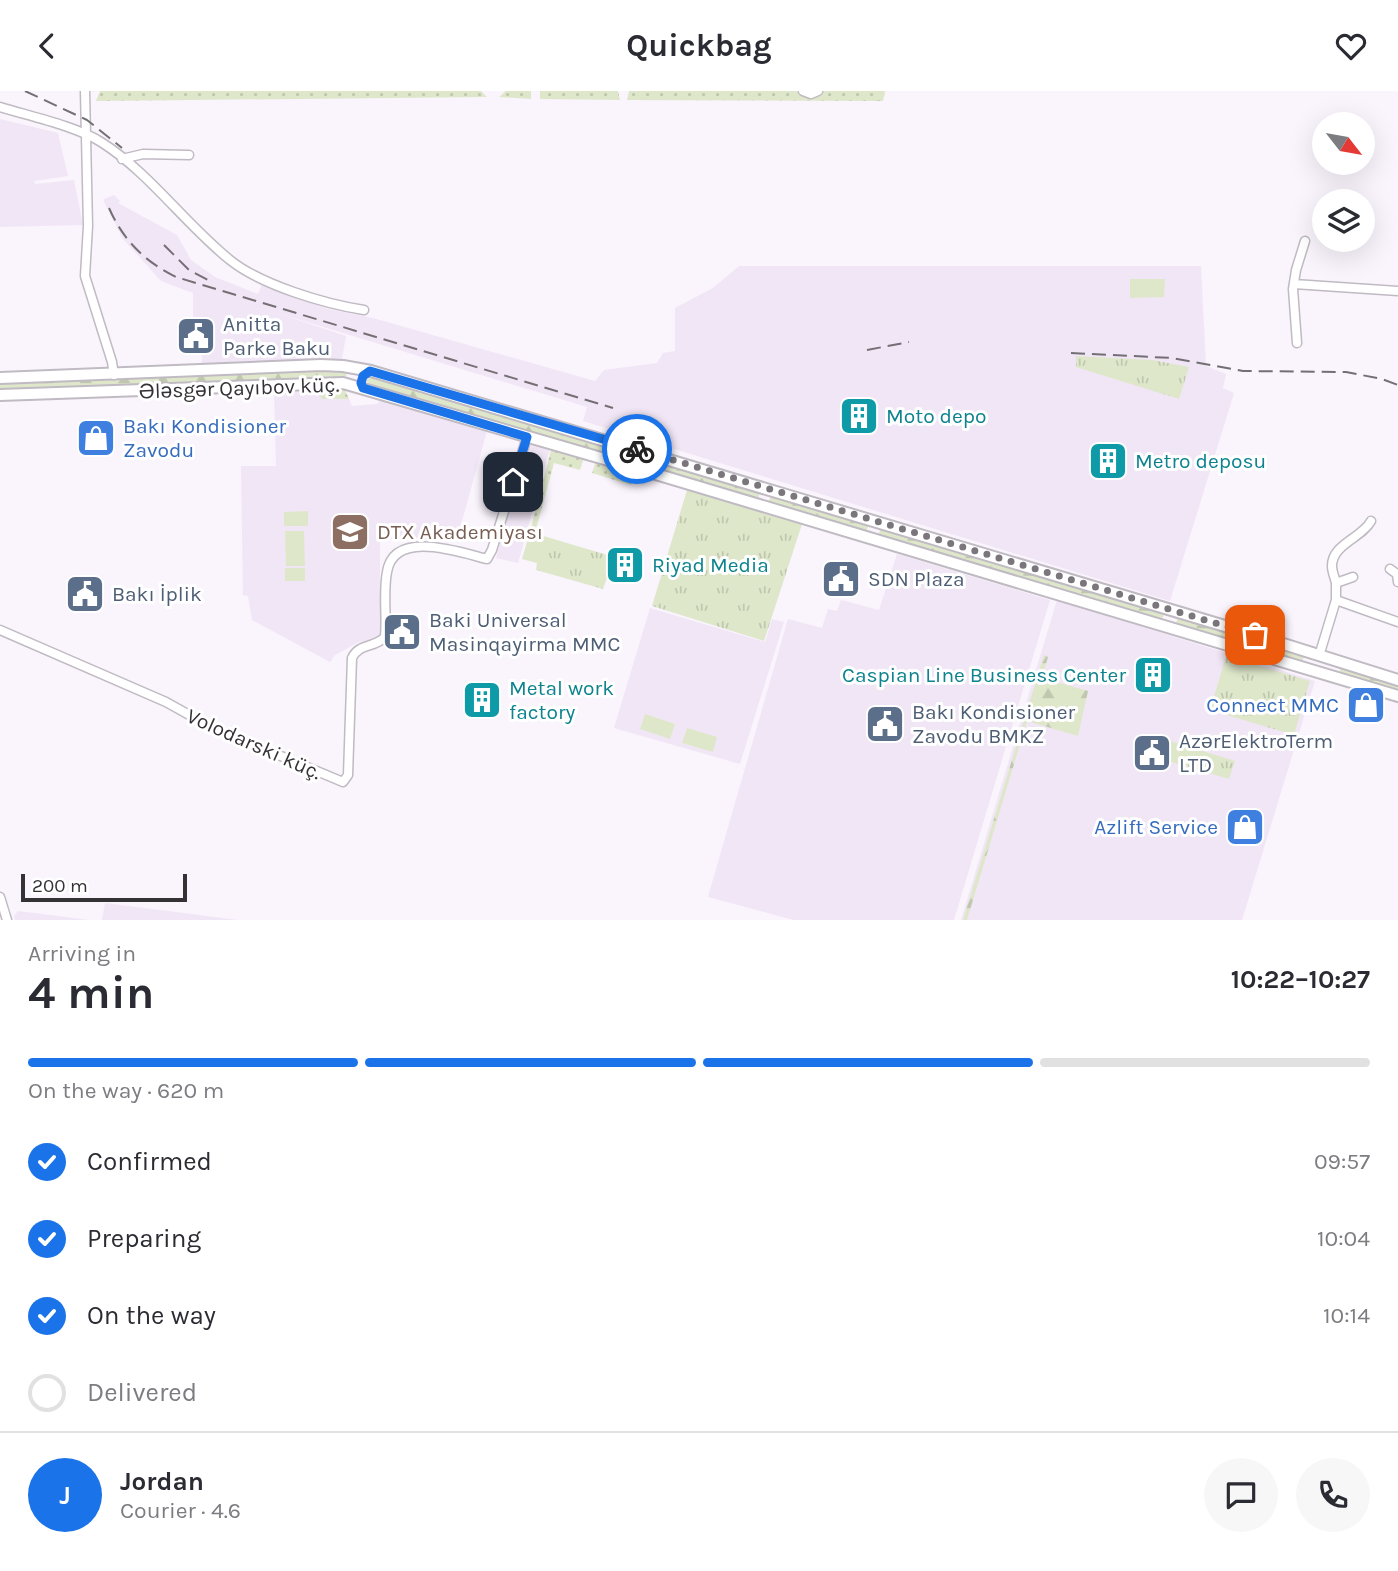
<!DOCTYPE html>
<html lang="en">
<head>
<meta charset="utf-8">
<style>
	:root { --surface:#fff; --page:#f7f7f7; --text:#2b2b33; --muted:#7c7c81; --line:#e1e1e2; --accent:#1a73e8 }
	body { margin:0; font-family:Karla,sans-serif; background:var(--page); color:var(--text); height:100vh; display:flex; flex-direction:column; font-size:26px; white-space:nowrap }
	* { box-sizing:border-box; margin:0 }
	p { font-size:23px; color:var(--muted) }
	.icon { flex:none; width:38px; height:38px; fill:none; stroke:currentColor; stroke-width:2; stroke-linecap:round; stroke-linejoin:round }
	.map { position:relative; height:829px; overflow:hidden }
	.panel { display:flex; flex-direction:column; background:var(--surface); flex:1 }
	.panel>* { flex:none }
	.needle { width:46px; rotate:121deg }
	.tools { position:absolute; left:1312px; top:21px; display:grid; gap:14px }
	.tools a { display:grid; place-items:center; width:63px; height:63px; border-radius:50%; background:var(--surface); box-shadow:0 7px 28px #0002; font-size:35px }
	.scale { position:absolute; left:21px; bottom:18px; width:166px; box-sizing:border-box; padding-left:7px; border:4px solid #353236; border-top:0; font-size:19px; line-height:24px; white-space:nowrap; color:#353236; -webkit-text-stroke:5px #fff; paint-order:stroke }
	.pin { position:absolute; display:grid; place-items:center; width:60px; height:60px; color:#fff; margin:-30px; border-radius:14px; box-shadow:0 4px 10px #0006 }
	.courier { position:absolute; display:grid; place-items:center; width:70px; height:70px; margin:-35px; border:5px solid #1a73e8; border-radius:50%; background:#fff; color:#222; box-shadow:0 2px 9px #0007 }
	.summary em { font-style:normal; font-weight:700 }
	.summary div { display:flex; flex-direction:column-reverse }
	.summary { display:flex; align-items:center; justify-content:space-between; height:119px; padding:0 28px }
	h1 { font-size:46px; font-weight:700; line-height:52px }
	.bar { display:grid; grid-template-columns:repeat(4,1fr); gap:10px 7px; align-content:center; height:84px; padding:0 28px }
	.bar i { height:9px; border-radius:5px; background:var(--line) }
	.bar .active { background:var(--accent) }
	.bar p { grid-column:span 4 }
	.line { display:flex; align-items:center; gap:18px; padding:0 28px; border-top:2px solid var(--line) }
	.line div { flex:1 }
	.round { display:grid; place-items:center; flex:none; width:74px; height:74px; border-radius:37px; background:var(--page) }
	ol { padding:0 28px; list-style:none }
	li { display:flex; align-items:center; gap:21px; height:77px }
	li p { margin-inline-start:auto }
	li .icon { padding:7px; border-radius:50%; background:var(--accent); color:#fff; stroke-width:4 }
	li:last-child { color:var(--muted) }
	li i { width:38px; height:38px; border:4px solid var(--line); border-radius:50% }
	header { display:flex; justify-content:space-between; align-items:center; height:91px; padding:0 28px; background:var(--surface); font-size:32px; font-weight:700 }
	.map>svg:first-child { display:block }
</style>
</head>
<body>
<header><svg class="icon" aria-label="back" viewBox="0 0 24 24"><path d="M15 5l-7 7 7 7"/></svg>Quickbag<svg class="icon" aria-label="heart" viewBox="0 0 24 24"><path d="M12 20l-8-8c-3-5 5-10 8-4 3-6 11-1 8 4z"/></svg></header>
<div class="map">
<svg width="1398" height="829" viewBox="0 0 1398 829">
	<defs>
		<pattern id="grass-dots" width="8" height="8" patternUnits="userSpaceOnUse" patternTransform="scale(1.75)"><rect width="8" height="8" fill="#dfe7cb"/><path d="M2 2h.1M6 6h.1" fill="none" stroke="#c0c7af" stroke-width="1.8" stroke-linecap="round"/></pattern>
		<pattern id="forest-firs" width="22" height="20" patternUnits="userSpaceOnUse" patternTransform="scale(1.75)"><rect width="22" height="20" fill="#dfe7cb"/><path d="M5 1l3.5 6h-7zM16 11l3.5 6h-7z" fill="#c0c7af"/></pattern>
		<pattern id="park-tufts" width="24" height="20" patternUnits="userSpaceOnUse" patternTransform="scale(1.75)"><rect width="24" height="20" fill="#dfe7cb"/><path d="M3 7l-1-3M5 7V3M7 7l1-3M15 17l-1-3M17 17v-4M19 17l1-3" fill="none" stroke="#c0c7af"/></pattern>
	</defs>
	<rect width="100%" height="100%" fill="#faf4fd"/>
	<!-- built -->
	<path fill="#f1e6f5" d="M0 28 58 42 68 85 34 90 35 93 74 89 83 134 0 136Z
		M114 104 120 110 118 112 177 144 191 169 215 186 258 203 262 194 328 218 373 227 595 290 604 279 657 272 663 262 675 260V217L713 197 739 175H1201L1206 275 1226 283 1223 297 1234 302 1170 510 583 330 587 316 277 222 346 245 342 268 202 276 201 230 193 229V202L161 190 123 148 104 111V108Z
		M316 300 322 308H349L352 315 377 313 382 308 487 340 457 448H380V547L359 551 335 564 330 571 252 529 248 505 243 504 241 375H276L274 301Z
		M529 352 550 358 518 472 496 467Z
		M897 463 1050 509 954 829H794L708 806 788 528 822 537 828 518 837 520 841 509 879 519Z
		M1057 509 1315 590 1242 829H961Z
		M650 517 765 551 772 528 784 531 740 673 614 637Z
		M105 812 238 829H102Z
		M18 820 89 829H15L14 825Z"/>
	<!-- grass -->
	<path fill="url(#grass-dots)" d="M100 0H481L487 6 96 10Z
		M506 0H531V8L499 6Z
		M540 0H618L620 9 540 8Z
		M629 0H796C806 7 814 12 823 0H885L883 10 627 9Z
		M345 299 349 308H322L316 300Z
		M551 359 584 367 580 379 554 372 535 442 530 441Z
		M596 370 635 382 631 394 592 382Z"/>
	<!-- forest -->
	<path fill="url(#forest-firs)" d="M327 277 344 280 347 284 342 288 0 300V291Z
		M371 284 761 399 757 410 373 295 366 290Z
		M771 404 869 432 866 442 768 413Z
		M881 436 1164 521 1162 530 878 446Z
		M1178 525 1304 565 1302 572 1176 533Z
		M1044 564 1048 566 1042 587 1088 600 1078 645 1027 630 967 829H963Z
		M1341 576 1398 593V601L1339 583Z"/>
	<!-- park -->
	<path fill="url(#park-tufts)" d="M1076 265 1152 269 1189 276 1179 308 1076 276Z
		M687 399 803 430 764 550 652 515Z
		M530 441 614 466 603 498 536 479 537 472 522 468Z
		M1226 565 1310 590 1294 644 1210 619Z
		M1164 648 1235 670 1229 688 1158 667Z"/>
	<!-- pitch -->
	<path fill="#dfe7cb" d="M1130 188H1165L1164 206 1130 207Z
		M308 420V435H284V421Z
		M304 440 305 475H286L285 440Z
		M285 477H305V490H285Z
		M645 623 675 633 670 648 640 638Z
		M687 637 717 646 713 661 682 652Z"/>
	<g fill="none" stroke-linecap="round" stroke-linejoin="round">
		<!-- minor casing -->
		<g stroke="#c0bac3" stroke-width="11">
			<path id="minor" d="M85 0 88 135 85 185 112 271 114 284
				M803 0 811 3 818 0
				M0 16C29 25 76 35 101 51 150 82 185 133 230 169 261 194 325 213 364 219
				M122 68 143 63 189 64
				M1294 193 1398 200
				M1297 252 1293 198 1296 179 1305 150
				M1390 478 1397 483 1398 491
				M1336 492 1353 486
				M1336 509C1336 503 1336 497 1336 492 1335 487 1332 481 1332 475 1332 453 1362 447 1371 430
				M0 539 166 611 209 635 343 691 348 684 352 567C359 552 375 557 385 546 387 525 383 502 387 481 394 438 459 461 487 468L492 459 527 346
				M1319 565 1336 509 1398 531
				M0 806 7 829"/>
		</g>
		<!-- major casing -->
		<g stroke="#c0bac3" stroke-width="14">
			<path id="major" d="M0 287 321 274 343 275 371 280 1255 544 1398 589
				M0 304 343 292 639 378 1398 605"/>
		</g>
		<!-- minor -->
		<use href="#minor" stroke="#fff" stroke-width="8"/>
		<!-- major -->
		<use href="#major" stroke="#fff" stroke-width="10"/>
		<!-- rail -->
		<path stroke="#736f75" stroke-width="2" stroke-dasharray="14 7" stroke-linecap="butt" d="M25 0 87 29 122 57
			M109 117C123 149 145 171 176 186L613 317
			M164 154 189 179 210 190
			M867 259 909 251
			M1071 262 1172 267 1243 280 1346 281 1382 288 1398 294"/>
	</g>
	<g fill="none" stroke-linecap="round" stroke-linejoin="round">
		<!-- done -->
		<path stroke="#7a767c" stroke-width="7" stroke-dasharray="0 12.6" d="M637 358 1255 544"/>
		<!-- route -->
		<path stroke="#1a73e8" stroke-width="9" d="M513 391 527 346 363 297 361 292 363 285 370 280 637 358"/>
	</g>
	<!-- icons -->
	<defs>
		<g id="civic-square" transform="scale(2.0125)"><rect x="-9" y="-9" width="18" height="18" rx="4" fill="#5c6f8a" stroke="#fff"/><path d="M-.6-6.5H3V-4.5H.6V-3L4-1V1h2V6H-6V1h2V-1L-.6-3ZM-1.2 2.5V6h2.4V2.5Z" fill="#fff"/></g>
		<g id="building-square" transform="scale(2.0125)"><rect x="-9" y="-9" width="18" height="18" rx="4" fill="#0f9aa8" stroke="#fff"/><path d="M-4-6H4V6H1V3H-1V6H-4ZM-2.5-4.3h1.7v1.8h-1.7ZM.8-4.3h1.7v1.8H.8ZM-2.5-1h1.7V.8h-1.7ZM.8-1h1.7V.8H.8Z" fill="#fff"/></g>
		<g id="shop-square" transform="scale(2.0125)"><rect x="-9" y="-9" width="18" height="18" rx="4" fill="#3f7fe0" stroke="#fff"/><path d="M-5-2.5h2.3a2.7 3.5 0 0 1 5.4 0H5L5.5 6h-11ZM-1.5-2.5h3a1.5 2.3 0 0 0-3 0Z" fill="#fff"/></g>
		<g id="university-square" transform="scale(2.0125)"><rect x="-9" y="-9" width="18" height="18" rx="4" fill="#8d6e63" stroke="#fff"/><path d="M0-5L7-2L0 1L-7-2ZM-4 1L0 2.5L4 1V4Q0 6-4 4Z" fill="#fff"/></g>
	</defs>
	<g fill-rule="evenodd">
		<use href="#civic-square" x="196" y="245"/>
		<use href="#building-square" x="859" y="325"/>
		<use href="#shop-square" x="96" y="347"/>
		<use href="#building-square" x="1108" y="370"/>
		<use href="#university-square" x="350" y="441"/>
		<use href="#building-square" x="625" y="474"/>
		<use href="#civic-square" x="841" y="488"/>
		<use href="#civic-square" x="85" y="503"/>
		<use href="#civic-square" x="402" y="541"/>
		<use href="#building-square" x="1153" y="584"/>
		<use href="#building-square" x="482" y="609"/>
		<use href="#shop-square" x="1366" y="614"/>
		<use href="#civic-square" x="885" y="633"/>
		<use href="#civic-square" x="1152" y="662"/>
		<use href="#shop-square" x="1245" y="736"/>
	</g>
	<g text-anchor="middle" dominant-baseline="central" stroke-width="6" stroke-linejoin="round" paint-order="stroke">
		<!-- service labels -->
		<g font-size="21" fill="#4e5e75" stroke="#fff" text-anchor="start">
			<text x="223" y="233">Anitta<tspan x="223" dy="24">Parke Baku</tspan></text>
			<text x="868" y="488">SDN Plaza</text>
			<text x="112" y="503">Bakı İplik</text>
			<text x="429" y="529">Baki Universal<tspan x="429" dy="24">Masinqayirma MMC</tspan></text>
			<text x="912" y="621">Bakı Kondisioner<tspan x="912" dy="24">Zavodu BMKZ</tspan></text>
			<text x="1179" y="650">AzərElektroTerm<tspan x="1179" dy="24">LTD</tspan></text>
		</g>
		<!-- street labels -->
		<g font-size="21" fill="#353236" stroke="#fff">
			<text transform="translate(239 297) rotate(-2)">Ələsgər Qayıbov küç.</text>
			<text transform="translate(254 653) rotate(24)">Volodarski küç.</text>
		</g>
		<!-- culture labels -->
		<g font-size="21" fill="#0d838f" stroke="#fff" text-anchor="start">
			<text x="886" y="325">Moto depo</text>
			<text x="1135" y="370">Metro deposu</text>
			<text x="652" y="474">Riyad Media</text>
			<text x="1126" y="584" text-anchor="end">Caspian Line Business Center</text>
			<text x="509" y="597">Metal work<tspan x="509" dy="24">factory</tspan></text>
		</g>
		<!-- shop labels -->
		<g font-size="21" fill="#366cbe" stroke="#fff" text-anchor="end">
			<text x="123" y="335" text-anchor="start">Bakı Kondisioner<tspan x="123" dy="24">Zavodu</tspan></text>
			<text x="1339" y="614">Connect MMC</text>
			<text x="1218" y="736">Azlift Service</text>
		</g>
		<!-- education labels -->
		<g font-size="21" fill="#785e54" stroke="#fff" text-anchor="start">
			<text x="377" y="441">DTX Akademiyası</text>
		</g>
	</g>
</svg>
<div class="tools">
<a><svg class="needle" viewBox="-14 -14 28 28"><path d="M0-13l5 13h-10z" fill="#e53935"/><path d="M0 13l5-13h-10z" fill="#7c7c81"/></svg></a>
<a><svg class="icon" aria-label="layers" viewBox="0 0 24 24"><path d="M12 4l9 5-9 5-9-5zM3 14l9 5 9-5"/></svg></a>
</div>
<div class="scale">200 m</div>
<div class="pin" style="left:1255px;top:544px;background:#ea580c"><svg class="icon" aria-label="bag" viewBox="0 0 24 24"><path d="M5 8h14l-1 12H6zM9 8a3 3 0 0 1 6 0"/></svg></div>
<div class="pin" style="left:513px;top:391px;background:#1f2937"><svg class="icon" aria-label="home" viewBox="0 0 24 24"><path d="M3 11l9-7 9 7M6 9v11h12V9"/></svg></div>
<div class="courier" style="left:637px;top:358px"><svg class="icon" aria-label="bike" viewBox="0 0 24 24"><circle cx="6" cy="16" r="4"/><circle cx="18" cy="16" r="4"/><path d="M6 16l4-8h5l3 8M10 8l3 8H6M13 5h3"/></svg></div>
</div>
<section class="panel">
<div class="summary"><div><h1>4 min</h1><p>Arriving in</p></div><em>10:22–10:27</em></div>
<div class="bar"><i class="active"></i><i class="active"></i><i class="active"></i><i></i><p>On the way · 620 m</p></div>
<ol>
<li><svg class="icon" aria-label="check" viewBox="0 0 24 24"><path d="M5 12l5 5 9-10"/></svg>Confirmed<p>09:57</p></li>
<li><svg class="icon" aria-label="check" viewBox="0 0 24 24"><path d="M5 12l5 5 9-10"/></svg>Preparing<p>10:04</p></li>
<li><svg class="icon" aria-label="check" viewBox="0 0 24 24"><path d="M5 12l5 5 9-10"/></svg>On the way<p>10:14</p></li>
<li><i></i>Delivered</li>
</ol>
<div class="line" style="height:126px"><b class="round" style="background:var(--accent);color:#fff">J</b><div><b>Jordan</b><p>Courier · 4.6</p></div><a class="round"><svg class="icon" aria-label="chat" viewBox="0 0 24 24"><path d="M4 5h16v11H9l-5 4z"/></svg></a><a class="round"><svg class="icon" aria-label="phone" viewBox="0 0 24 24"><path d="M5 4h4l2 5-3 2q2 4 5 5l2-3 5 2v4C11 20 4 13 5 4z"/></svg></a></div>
</section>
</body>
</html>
